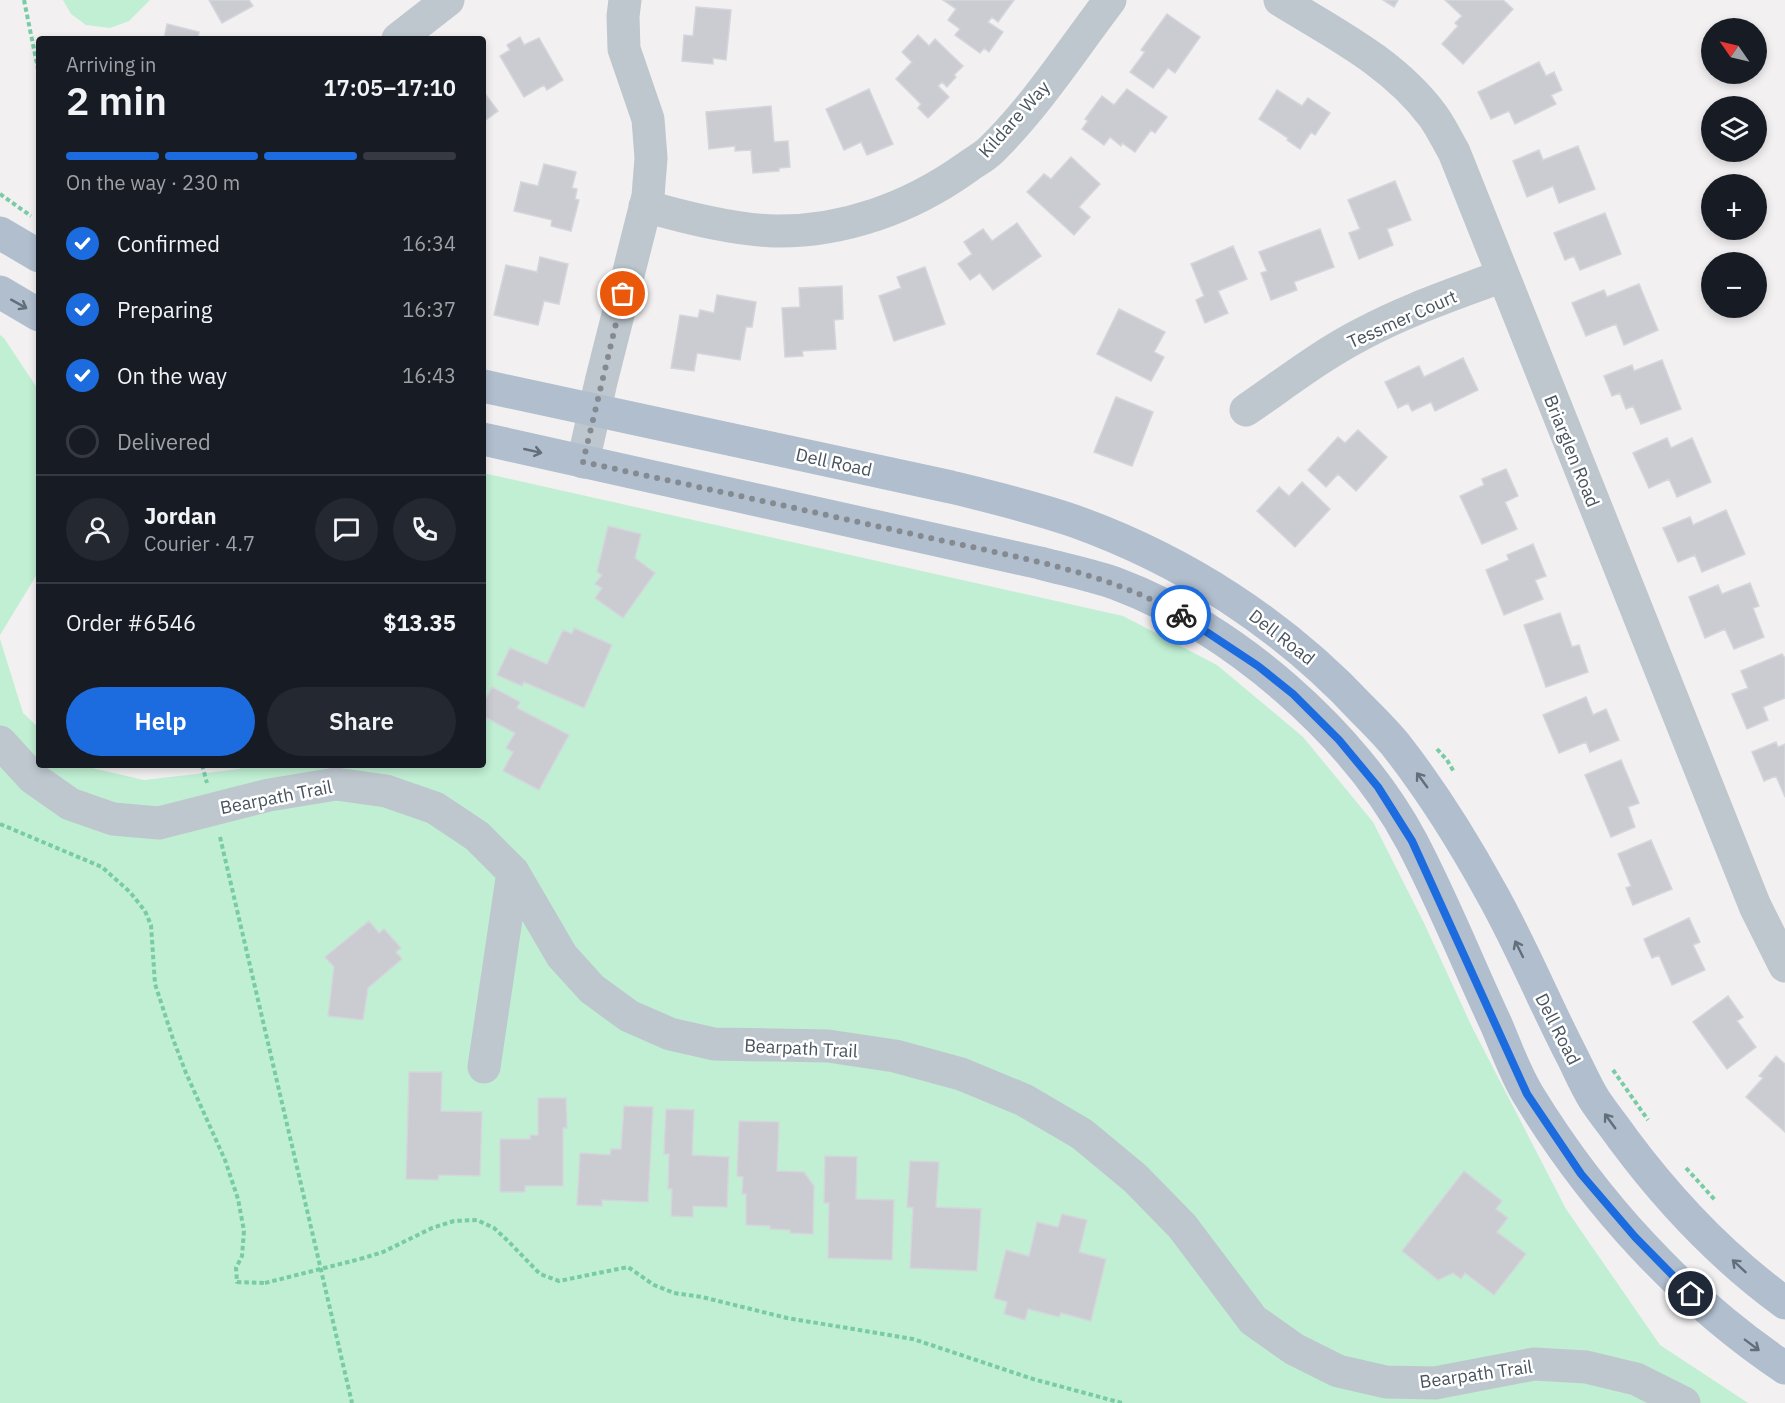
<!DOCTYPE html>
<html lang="en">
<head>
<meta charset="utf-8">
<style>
	:root { --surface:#171b24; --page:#242831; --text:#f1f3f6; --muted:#9ea1a6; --line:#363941; --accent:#1d6cdf }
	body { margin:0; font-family:"IBM Plex Sans",sans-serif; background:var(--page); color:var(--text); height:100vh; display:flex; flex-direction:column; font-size:22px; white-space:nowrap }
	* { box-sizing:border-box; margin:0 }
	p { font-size:20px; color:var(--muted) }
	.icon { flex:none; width:33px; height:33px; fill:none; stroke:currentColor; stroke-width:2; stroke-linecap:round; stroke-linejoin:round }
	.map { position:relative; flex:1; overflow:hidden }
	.details { position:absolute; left:36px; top:36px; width:450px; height:732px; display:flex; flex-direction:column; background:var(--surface); border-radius:6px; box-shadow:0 3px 9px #0003 }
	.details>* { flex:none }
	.needle { width:39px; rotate:304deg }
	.tools { position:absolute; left:1701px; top:18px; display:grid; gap:12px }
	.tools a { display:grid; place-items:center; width:66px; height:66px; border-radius:50%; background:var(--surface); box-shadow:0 3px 9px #0003; font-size:30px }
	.pin { position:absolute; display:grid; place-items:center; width:51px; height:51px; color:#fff; margin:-26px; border:3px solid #fff; border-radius:50%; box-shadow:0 2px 6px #0007 }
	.courier { position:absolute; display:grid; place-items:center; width:60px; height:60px; margin:-30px; border:4px solid #1d6cdf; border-radius:50%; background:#fff; color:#222; box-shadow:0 2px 8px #0007 }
	.headline em { font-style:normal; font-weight:600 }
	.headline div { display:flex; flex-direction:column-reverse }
	.headline { display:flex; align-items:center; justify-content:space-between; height:102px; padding:0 30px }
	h1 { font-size:39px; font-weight:600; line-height:45px }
	.bar { display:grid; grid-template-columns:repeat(4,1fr); gap:9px 6px; align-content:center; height:72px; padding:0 30px }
	.bar i { height:8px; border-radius:4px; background:var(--line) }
	.bar .active { background:var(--accent) }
	.bar p { grid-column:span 4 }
	.line { display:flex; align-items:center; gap:15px; padding:0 30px; border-top:2px solid var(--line) }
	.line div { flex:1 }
	.round { display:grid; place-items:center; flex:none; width:63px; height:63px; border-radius:32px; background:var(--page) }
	ol { padding:0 30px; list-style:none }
	li { display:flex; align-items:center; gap:18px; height:66px }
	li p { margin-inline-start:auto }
	li .icon { padding:6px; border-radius:50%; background:var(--accent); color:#fff; stroke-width:4 }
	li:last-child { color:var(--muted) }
	li i { width:33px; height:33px; border:3px solid var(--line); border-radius:50% }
	.primary-button { display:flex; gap:12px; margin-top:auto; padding:12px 30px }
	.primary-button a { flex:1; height:69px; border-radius:36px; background:var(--accent); color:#fff; font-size:24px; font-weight:600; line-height:69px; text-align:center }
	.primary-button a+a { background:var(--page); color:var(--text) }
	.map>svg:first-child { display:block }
</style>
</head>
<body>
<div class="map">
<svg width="1785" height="1403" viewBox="0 0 1785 1403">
	<rect width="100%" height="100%" fill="#f2f0f0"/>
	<!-- green -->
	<path fill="#c0efd3" d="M63 0H150L129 21 110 28 86 25 71 14Z
		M0 335 4 338 39 391V571L0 635Z
		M483 473 1123 616 1217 665 1303 737 1373 822 1424 923 1472 1027 1566 1209 1660 1345 1748 1403H0V639L23 713 39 728V765H79L144 780 240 769 239 765H483Z"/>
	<!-- building -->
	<path fill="#caccd2" stroke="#d4d6db" stroke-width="1.5" d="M209 0H249L253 6 222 23Z
		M943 0H1014L998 22 992 17 988 22 1003 32 989 52 984 48 980 53 955 35 960 29 948 20 956 9Z
		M1383 0H1398L1394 7Z
		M1445 0H1503L1513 9 1463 64 1442 44 1458 26 1455 23 1462 16Z
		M696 7 731 10 726 60 713 58V64L682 61 684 35 693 36Z
		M1167 14 1200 37 1175 73 1168 68 1153 88 1130 72 1145 52 1141 50Z
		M167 24 199 32 198 39H164Z
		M918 35 929 46 935 39 963 66 954 75 956 77 947 87 942 82 938 86 949 97 928 118 918 108 921 104 896 79 912 62 902 52Z
		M520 37 524 45 539 38 563 80 547 90 544 85 524 97 500 56 510 50 507 45Z
		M1539 62 1546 76 1554 72 1562 90 1551 95 1556 104 1515 124 1509 111 1491 119 1478 92Z
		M869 89 893 144 867 155 861 142 844 150 826 109Z
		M1127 89 1167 117 1155 133 1151 130 1135 152 1122 143 1121 146 1110 137 1104 145 1082 129 1088 121 1085 119 1102 96 1114 105Z
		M1277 90 1302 106 1308 98 1330 113 1315 135 1311 132 1300 149 1287 140 1288 138 1259 119Z
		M483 91 498 111 483 122Z
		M771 106 774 142 788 141 790 167 779 168V171L753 173 751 150 735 151V146L709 149 706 112Z
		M1578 146 1595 189 1559 203 1553 186 1527 197 1513 161 1539 150 1543 160Z
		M1071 157 1100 184 1079 207 1090 217 1074 235 1027 192 1044 174 1051 179Z
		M544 164 576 172 572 188 577 189 575 199 579 200 571 231 551 226 552 220 514 211 521 182 538 186Z
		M1395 181 1411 220 1387 229 1393 245 1359 259 1349 233 1360 229 1348 200Z
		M1605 213 1621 254 1580 270 1574 256 1565 260 1554 233Z
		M1017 223 1041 256 993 290 980 273 970 280 958 264 972 254 964 242 983 229 992 241Z
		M1320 229 1334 267 1294 282 1297 290 1271 300 1261 273 1267 271 1259 252Z
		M1233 246 1247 279 1218 291 1228 313 1205 323 1196 300 1204 296 1191 264Z
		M540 257 568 264 559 304 544 301 538 325 494 315 506 265 537 272Z
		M925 267 945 324 894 341 879 296 901 288 897 277Z
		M1639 284 1658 330 1624 345 1616 324 1586 336 1572 303 1604 290 1607 297Z
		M842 286 843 319 834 320 836 349 802 351 803 356 785 357 782 308 800 307 799 288Z
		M717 295 756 302 752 327H746L740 360 697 353 694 371 671 368 680 315 698 318 700 310 714 313Z
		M1119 309 1165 332 1154 352 1164 357 1151 381 1097 354Z
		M1463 358 1478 390 1435 411 1431 402 1412 411 1408 403 1398 408 1385 382 1419 366 1424 377Z
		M1662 360 1681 409 1641 424 1633 406 1626 409 1620 393 1612 396 1604 376 1632 365 1634 371Z
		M1116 397 1153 412 1132 466 1094 452Z
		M1358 430 1387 457 1356 491 1338 474 1326 487 1308 470 1338 437 1345 443Z
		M1667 438 1671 448 1692 438 1711 482 1677 497 1669 479 1649 488 1633 453Z
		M1506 469 1518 496 1505 502 1517 529 1482 544 1460 496 1484 485 1482 479Z
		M1302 482 1330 509 1295 547 1257 511 1279 487 1289 496Z
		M1726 510 1745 554 1702 572 1695 555 1678 562 1663 528 1690 517 1693 525Z
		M608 526 641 534 635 558 655 573 623 618 595 598 602 588 595 584 602 575 597 572Z
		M1533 544 1546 576 1535 580 1543 599 1504 615 1486 570 1509 560 1507 555Z
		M1750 583 1759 606 1753 608 1764 637 1734 649 1725 629 1705 638 1689 597 1718 585 1722 594Z
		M1560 613 1572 647 1579 645 1588 672 1546 687 1524 625Z
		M574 628 612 645 584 708 524 682 522 686 497 675 510 648 547 664 563 630 572 634Z
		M1782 654 1785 658V698L1763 707 1768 720 1747 729 1732 694 1748 688 1741 671Z
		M492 687 520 702 517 708 569 735 539 790 503 771 513 752 506 748 515 733 483 716V704Z
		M1586 697 1593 715 1606 709 1619 740 1590 752 1586 742 1559 753 1543 715Z
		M1776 742 1778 747 1785 744V797L1776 776 1764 781 1752 752Z
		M1621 760 1639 803 1628 807 1635 827 1611 837 1585 775Z
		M1651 840 1672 889 1633 905 1626 888 1631 886 1618 854Z
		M1689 918 1700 942 1693 945 1705 970 1672 985 1659 955 1652 958 1644 939Z
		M369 921 379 933 384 929 401 948 396 952 402 959 368 988 363 1020 328 1016 334 967 325 957Z
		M1728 996 1743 1017 1737 1021 1756 1047 1727 1069 1693 1022Z
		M1776 1056 1785 1064V1132L1746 1097 1763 1078 1759 1076Z
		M409 1072H442L441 1111 482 1112 480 1176 439 1175 438 1180 406 1179Z
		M538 1098H566L567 1128H563V1186H525V1192H500V1139H530V1135H538Z
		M624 1106 653 1107 648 1202 602 1200V1206L577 1205 580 1153 610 1155 611 1149H621Z
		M666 1109 694 1110 692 1155 729 1157 727 1207 693 1206V1217L671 1216 672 1189H668L669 1154H664Z
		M739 1121 779 1122 777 1171 804 1172 814 1186 813 1234 790 1233V1230L770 1229V1226L746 1225V1194H742L743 1177 737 1176Z
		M825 1156 857 1157 856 1199 894 1200 892 1260 828 1258 829 1203H824Z
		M910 1161 939 1162 936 1207 981 1209 977 1271 910 1268 913 1208 907 1207Z
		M1464 1171 1502 1201 1496 1209 1508 1218 1497 1232 1526 1254 1494 1295 1465 1273 1461 1279 1453 1273 1438 1280 1402 1251Z
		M1062 1214 1087 1220 1079 1252 1106 1259 1091 1321 1061 1313 1059 1317 1028 1309 1025 1320 1004 1314 1007 1302 994 1298 1006 1250 1029 1256 1037 1222 1058 1227Z"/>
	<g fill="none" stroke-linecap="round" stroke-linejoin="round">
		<!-- path -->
		<path stroke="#78cca5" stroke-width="4" stroke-dasharray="4.5 3" stroke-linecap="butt" d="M24 0 39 74
			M0 194 31 216
			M1437 749 1447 760 1454 772
			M202 765 207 783
			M0 824 102 867 130 892 145 911 151 925 155 984 173 1039 186 1073 225 1160 238 1199 244 1231 242 1256 236 1268 237 1282 265 1283
			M220 837 352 1403
			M1613 1070 1648 1120
			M1686 1168 1715 1200
			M360 1259 383 1252 432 1228 454 1221 477 1220 494 1228 508 1241 540 1274 559 1281 628 1267 654 1285 674 1293 702 1297 787 1318 913 1339 1033 1379 1122 1403"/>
		<!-- minor -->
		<path stroke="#bec7ce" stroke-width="33" d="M1280 0C1335 34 1394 63 1433 116 1441 127 1447 140 1454 152L1755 906 1785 966
			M398 39 448 0
			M645 206C683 217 735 230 775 231 843 232 910 208 966 168 974 162 984 157 991 150 1036 106 1072 50 1110 0
			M1246 410C1284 384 1321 355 1362 334 1406 310 1455 294 1502 276
			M583 462 601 382 648 196 651 158 648 119 624 49 623 16 625 0
			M0 742 33 778 70 804 113 819 159 823 269 795 336 784 386 791 435 808 477 836 513 872 562 956 592 989 629 1016 670 1034 714 1044 828 1046 895 1056 961 1074 1024 1100 1082 1134 1135 1178 1182 1226 1253 1320 1294 1349 1338 1371 1386 1382 1435 1383 1534 1364 1586 1367 1636 1379 1684 1403
			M484 1067 513 872"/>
		<!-- major -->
		<path stroke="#b0bece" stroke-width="33" d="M0 233 39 256
			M0 292 39 315
			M483 386 951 487C992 497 1034 507 1074 521 1183 560 1283 624 1362 709 1373 720 1385 732 1395 744 1432 791 1463 841 1491 892 1521 945 1544 1002 1572 1056 1579 1070 1586 1086 1594 1099 1603 1113 1614 1126 1623 1139 1669 1201 1722 1257 1785 1303
			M483 439 1040 563C1066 570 1092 575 1117 584 1232 627 1355 734 1412 842 1443 901 1468 964 1496 1024 1506 1047 1515 1074 1529 1096 1594 1202 1682 1299 1785 1368"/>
		<!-- path-bridge -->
		<path stroke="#78cca5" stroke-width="4" stroke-dasharray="4.5 3" stroke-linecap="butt" d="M265 1283 360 1259"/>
	</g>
	<!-- one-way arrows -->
	<defs><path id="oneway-shaft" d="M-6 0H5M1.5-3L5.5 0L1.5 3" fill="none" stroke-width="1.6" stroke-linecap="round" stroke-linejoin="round" transform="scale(1.5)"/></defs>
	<g stroke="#626e79">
		<use href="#oneway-shaft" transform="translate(19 304) rotate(29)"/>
		<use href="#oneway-shaft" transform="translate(533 451) rotate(13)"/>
		<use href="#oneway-shaft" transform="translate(1422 780) rotate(-126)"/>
		<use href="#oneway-shaft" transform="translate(1519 949) rotate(-116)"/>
		<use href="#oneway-shaft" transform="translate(1610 1121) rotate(-126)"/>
		<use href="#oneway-shaft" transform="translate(1739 1266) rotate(-137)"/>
		<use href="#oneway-shaft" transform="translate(1752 1345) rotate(37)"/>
	</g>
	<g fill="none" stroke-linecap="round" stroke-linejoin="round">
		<!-- done -->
		<path stroke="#848a90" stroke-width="6" stroke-dasharray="0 10.8" d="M623 294 583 462C699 487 814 512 930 538 1015 557 1105 571 1181 615"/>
		<!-- route -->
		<path stroke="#1d6cdf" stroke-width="8" d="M1181 615 1258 666 1293 694 1339 740 1378 787 1412 841 1527 1094 1581 1174 1635 1237 1691 1294"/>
	</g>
	<g text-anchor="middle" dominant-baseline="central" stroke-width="5" stroke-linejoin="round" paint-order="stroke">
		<!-- street labels -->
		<g font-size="18" fill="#48535d" stroke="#fff">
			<text transform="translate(1014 119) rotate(-48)">Kildare Way</text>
			<text transform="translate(1402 319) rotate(-24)">Tessmer Court</text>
			<text transform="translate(1572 451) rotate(68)">Briarglen Road</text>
			<text transform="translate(834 462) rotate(12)">Dell Road</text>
			<text transform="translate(1282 637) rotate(38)">Dell Road</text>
			<text transform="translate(276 797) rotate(-11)">Bearpath Trail</text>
			<text transform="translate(1558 1029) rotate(63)">Dell Road</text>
			<text transform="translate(801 1048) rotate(3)">Bearpath Trail</text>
			<text transform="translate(1476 1374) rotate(-8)">Bearpath Trail</text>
		</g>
	</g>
</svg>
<div class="tools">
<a><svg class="needle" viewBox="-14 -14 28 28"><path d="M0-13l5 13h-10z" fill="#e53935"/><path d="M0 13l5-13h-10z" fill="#9ea1a6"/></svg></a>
<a><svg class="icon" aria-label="layers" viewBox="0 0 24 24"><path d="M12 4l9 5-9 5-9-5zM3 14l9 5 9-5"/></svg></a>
<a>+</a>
<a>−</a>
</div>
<div class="pin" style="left:623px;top:294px;background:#ea580c"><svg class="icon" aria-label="bag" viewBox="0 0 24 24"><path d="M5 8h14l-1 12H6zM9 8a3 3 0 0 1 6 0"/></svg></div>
<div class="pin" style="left:1691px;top:1294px;background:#1f2937"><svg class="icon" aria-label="home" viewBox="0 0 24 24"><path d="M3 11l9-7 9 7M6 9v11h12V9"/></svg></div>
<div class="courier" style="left:1181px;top:615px"><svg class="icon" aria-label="bike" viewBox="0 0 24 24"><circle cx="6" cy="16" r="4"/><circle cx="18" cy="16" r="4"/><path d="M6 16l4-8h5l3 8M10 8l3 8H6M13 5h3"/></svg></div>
<section class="details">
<div class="headline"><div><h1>2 min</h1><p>Arriving in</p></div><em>17:05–17:10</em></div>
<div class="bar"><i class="active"></i><i class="active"></i><i class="active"></i><i></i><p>On the way · 230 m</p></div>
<ol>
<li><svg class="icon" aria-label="check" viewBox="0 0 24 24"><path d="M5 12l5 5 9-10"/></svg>Confirmed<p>16:34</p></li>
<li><svg class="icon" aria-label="check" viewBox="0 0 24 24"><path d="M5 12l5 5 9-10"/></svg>Preparing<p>16:37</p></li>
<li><svg class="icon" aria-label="check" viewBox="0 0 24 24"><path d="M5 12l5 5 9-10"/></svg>On the way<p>16:43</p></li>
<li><i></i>Delivered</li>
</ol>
<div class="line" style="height:108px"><a class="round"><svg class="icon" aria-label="person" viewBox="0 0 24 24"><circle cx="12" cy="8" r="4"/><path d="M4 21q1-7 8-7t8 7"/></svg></a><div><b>Jordan</b><p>Courier · 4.7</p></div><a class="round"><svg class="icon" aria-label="chat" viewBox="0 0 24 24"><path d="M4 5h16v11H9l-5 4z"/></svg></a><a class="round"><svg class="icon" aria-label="phone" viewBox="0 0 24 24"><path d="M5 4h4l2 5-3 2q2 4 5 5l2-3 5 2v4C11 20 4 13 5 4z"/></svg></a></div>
<div class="line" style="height:78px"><div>Order #6546</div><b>$13.35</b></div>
<div class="primary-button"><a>Help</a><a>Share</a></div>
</section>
</div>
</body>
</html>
